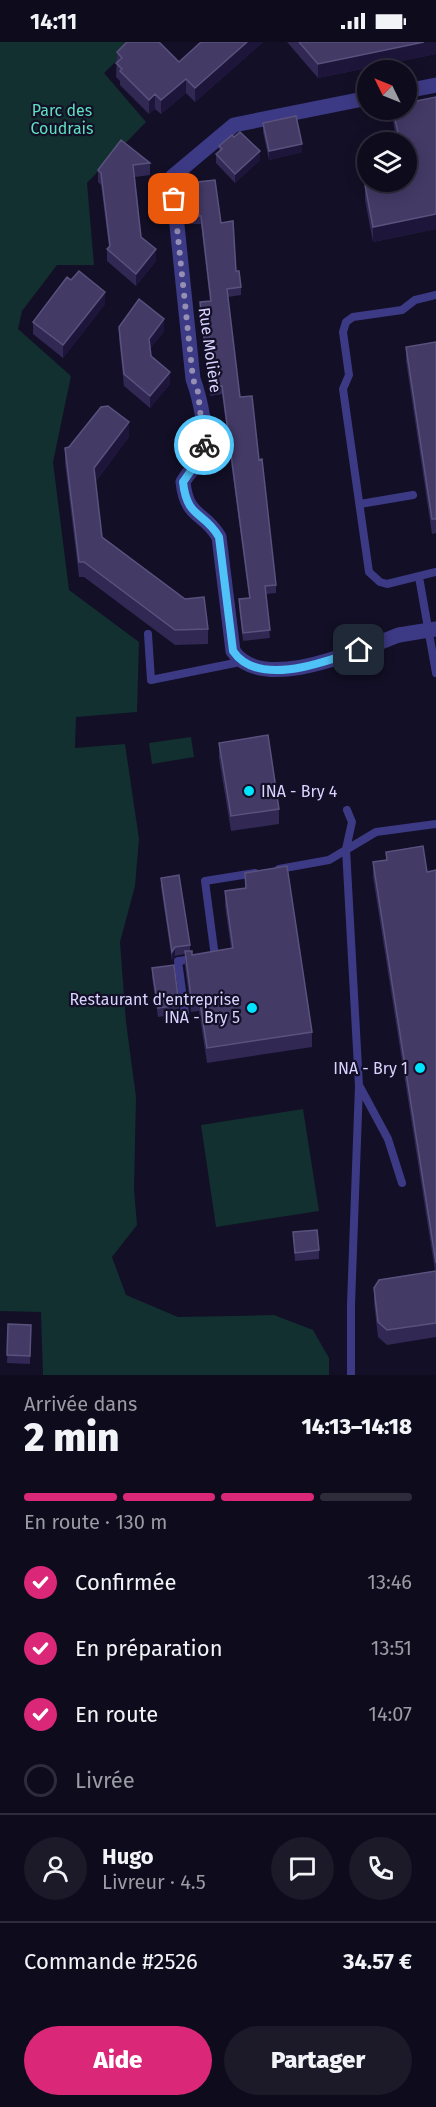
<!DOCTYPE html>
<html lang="fr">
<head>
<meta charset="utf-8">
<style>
	:root { --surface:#0e0b1c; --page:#1c1929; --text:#f1f3f6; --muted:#9b9ba3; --line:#2e2b3b; --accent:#db2777 }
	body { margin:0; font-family:"Fira Sans",sans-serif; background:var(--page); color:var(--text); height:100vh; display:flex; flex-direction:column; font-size:22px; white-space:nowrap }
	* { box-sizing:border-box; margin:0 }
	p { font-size:20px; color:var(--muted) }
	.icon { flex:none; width:33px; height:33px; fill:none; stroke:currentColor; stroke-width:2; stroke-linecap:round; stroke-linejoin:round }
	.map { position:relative; height:1333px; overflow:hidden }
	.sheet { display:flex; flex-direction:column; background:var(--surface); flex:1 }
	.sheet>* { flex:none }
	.needle { width:39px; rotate:313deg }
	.fabs { position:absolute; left:357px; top:18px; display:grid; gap:12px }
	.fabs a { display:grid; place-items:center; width:60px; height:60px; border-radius:50%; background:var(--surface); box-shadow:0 3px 15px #0003,0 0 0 2px var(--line); font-size:30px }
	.pin { position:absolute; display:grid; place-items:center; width:51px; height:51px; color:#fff; margin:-26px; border-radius:12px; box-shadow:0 3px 9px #0006 }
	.courier { position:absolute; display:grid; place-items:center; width:60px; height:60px; margin:-30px; border:4px solid #4fc3f7; border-radius:50%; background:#fff; color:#222; box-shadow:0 2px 8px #0007 }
	.summary em { font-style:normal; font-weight:800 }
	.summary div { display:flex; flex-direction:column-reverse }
	.summary { display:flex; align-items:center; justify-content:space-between; height:102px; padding:0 24px }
	h1 { font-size:39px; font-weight:800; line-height:45px }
	.bar { display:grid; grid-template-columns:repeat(4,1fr); gap:9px 6px; align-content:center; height:72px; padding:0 24px }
	.bar i { height:8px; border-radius:4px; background:var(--line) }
	.bar .current { background:var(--accent) }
	.bar p { grid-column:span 4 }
	.line { display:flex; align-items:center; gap:15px; padding:0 24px; border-top:2px solid var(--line) }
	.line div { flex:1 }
	.round { display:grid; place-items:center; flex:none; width:63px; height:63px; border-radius:32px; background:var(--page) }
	ol { padding:0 24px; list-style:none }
	li { display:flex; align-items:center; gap:18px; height:66px }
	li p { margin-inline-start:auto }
	li .icon { padding:6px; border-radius:50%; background:var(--accent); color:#fff; stroke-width:4 }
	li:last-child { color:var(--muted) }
	li i { width:33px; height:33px; border:3px solid var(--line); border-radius:50% }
	.action { display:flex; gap:12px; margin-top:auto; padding:12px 24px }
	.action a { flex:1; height:69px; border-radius:36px; background:var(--accent); color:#fff; font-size:24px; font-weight:800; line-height:69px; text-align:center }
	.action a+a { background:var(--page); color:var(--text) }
	.status { display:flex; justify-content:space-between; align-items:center; height:42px; padding:0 30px; background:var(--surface); direction:ltr }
	.status svg { height:16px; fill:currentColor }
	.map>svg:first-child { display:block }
</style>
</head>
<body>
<div class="status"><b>14:11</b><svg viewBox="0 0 49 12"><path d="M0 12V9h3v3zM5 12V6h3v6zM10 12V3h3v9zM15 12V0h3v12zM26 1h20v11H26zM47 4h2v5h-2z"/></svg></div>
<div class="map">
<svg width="436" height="1333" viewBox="0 0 436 1333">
	<rect width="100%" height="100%" fill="#130f26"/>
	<!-- green -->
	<path fill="#12302f" d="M0 0H136L104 31 146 80 87 141 94 223H57L22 269 18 287 71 334 53 420 69 548 139 600 137 670 76 675 75 706 125 702 139 797 135 844 120 900 126 980 136 1055 134 1147 137 1183 112 1215 126 1253 178 1275 274 1273 313 1288 329 1316V1333H43L41 1270 0 1269Z
		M191 695 194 715 152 722 149 701Z
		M303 1067 319 1169 216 1185 201 1083Z"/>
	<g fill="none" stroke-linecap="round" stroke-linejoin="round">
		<!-- lane -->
		<path stroke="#3d3a85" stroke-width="8" d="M436 253 415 258 402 268 353 275 346 280 343 290 349 333 343 347 369 530 380 540 387 542 436 530
			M360 462 413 453
			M419 535 436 631
			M148 592 151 638 240 620
			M347 768 352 780 346 807 359 1044 351 1262V1333
			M279 827 329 818 376 790 436 782
			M215 915 205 839 255 831
			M185 971 178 919 194 917
			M360 1045 388 1097 402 1141"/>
		<!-- street -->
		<path stroke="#3d3a85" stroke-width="15" d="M406 49 436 43
			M368 56 234 83 172 135 193 337C199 353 210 397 202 413 198 423 188 430 183 440 187 477 204 469 219 495L233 609C263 653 360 607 399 593"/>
		<!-- street-bridge -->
		<path stroke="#3d3a85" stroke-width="15" d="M399 593 436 587"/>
	</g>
	<!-- wall -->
	<path fill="#312854" d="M201 0H263L195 60 186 51 161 72 155 67 149 72 120 43V39L116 35 117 10 179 20Z
		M287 0H436V12L318 36Z
		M436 55V187L373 200 365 158V143L406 140V100H397L393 79V68H406Z
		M263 81 302 110 269 118 263 90Z
		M219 104 260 118 235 141 216 121V112L219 109Z
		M150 121V133L135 135 141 195 156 219 136 244 107 219V207L109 205 101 143 98 140V128Z
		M188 141 221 181 241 245V253L228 255 240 355 259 418 276 543V551L266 552 270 596 243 599 239 566V557L249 556 222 352 210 354 201 279 200 260 210 259 201 182H192L191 174 188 175 186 150 188 149Z
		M105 262 63 316 33 292V280Z
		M119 285 164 289 150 307 151 314 170 342 150 366 124 344 119 297Z
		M436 300V491L432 492 406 319V305Z
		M129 395 96 439 102 495 208 587V602L175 603 84 535H79L65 421V406Z
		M219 701 279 767V782L231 789 219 716Z
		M386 810 427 830 436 828V1295L387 1303 378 1295 374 1261V1246L435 1229 373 835V820L386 818Z
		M245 831 312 990V1005L207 1021 199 969 191 970 185 924V912L175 914 172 919 161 845V836L190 903V909L192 913 231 906 225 864V849L245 846Z
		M152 926 179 963V972L158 975 152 935Z
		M293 1190 319 1208V1217L295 1219Z
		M8 1282 31 1283 30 1322 7 1321Z"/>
	<!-- shaded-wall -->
	<path fill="#1d163a" d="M247 0H263L195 60V46Z
		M424 0H436V12L318 36V22Z
		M186 37V51L161 72V58Z
		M155 52V67L149 72V58Z
		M302 102V110L269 118V109Z
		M260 109V118L235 141V132Z
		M436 172V187L373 200V185Z
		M156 207V219L136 244V232Z
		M105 250V262L63 316V303Z
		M164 277V289L149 309V297Z
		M170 330V342L150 366V354Z
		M129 380V395L94 441V426Z
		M175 905V914L172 919V910Z"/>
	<!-- building -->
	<path fill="#433a66" stroke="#5a527e" stroke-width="1.5" d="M127 0H159L179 20 201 0H247L195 46 186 37 161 58 155 52 149 58 120 29 122 27 116 21 122 16 117 10Z
		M299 0H424L318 22Z
		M436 55V172L373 185 365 143 380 140H406V100H400L393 68H406V61Z
		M296 74 302 102 269 109 263 81Z
		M240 90 260 109 235 132 216 112 222 107 219 104 232 93 234 95Z
		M121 98 150 121 133 123 141 195 156 207 136 232 107 207 110 204 101 131 98 128Z
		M215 138 221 181 233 179 236 229H239L241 245 227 247 240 355 252 354 259 418 262 417 276 543 265 544 270 588 243 591 239 557 250 556 222 344 210 345 201 271 200 260 211 259 201 174H192L191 166H188L186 150 189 149 188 141Z
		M79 229 105 250 63 303 33 280 67 235 71 238Z
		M139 257 164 277 149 297 151 314 170 330 150 354 124 332 119 285Z
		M436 300V477H432L406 305Z
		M108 364 129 380 94 426 102 495 185 557 204 555 208 587 175 588 84 520H79L65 406 69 405 101 365Z
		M268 693 279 767 231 774 219 701Z
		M423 804 427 830 436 828V1221L373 820 387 818 386 810Z
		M287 824 312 990 207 1006 199 954 191 955 185 909H192V913L233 906 225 849 246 846 245 831Z
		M179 833 190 903 175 905 172 910 161 836Z
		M174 923 179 963 158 966 152 926Z
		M317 1188 319 1208 295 1211 293 1190Z
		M436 1229V1281L387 1288 378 1280 374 1246 379 1238Z
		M8 1282 31 1283 30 1314 7 1313Z"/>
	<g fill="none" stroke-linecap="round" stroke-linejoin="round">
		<!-- done -->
		<path stroke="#948fb3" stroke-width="6" stroke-dasharray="0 10.8" d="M174 157 193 337 198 350 204 403"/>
		<!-- route -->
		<path stroke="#4fc3f7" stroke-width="8" d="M204 403 202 413 183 440C187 477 204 469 219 495L233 609C258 646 325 620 359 608"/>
	</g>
	<!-- markers -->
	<g fill="#00e5ff" stroke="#130f26" stroke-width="2">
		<circle cx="249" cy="749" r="6"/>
		<circle cx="252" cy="966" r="6"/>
		<circle cx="420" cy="1026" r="6"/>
	</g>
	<g text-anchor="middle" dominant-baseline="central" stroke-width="4.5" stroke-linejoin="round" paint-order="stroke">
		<!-- park labels -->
		<g font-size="16" fill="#5fe0c0" stroke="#130f26">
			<text x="62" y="68">Parc des<tspan x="62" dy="18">Coudrais</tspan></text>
		</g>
		<!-- street labels -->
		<g font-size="16" fill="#d9d4ff" stroke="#130f26">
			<text transform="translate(210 308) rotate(82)">Rue Molière</text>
		</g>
		<!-- poi labels -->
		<g font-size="16" fill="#d9d4ff" stroke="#130f26" text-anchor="end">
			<text x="261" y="749" text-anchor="start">INA - Bry 4</text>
			<text x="240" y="957">Restaurant d'entreprise<tspan x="240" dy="18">INA - Bry 5</tspan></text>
			<text x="408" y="1026">INA - Bry 1</text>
		</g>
	</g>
</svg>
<div class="fabs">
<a><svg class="needle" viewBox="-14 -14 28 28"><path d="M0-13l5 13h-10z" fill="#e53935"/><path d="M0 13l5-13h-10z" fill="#9b9ba3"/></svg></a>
<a><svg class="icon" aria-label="layers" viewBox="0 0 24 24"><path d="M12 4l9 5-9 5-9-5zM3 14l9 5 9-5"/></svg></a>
</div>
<div class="pin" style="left:174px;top:157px;background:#ea580c"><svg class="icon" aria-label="bag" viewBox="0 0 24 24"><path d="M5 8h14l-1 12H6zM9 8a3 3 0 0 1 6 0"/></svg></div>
<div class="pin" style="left:359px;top:608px;background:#1f2937"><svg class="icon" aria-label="home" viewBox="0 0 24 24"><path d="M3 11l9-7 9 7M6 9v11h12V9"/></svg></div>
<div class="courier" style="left:204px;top:403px"><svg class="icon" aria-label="bike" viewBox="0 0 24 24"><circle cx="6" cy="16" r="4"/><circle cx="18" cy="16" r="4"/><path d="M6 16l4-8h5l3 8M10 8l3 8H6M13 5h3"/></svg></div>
</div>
<section class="sheet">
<div class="summary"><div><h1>2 min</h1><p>Arrivée dans</p></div><em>14:13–14:18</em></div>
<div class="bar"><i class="current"></i><i class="current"></i><i class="current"></i><i></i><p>En route · 130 m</p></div>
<ol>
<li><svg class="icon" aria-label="check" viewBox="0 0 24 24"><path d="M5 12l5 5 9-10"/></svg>Confirmée<p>13:46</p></li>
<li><svg class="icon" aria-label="check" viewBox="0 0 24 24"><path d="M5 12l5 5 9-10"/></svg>En préparation<p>13:51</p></li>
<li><svg class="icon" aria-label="check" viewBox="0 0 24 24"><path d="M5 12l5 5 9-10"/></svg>En route<p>14:07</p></li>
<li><i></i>Livrée</li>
</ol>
<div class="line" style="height:108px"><a class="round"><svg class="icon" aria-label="person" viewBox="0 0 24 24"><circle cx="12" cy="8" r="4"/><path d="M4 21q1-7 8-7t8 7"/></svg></a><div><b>Hugo</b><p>Livreur · 4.5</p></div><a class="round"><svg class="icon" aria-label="chat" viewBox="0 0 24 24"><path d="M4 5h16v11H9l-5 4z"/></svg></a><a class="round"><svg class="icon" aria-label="phone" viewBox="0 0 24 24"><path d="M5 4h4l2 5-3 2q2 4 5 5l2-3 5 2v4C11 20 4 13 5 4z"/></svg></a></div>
<div class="line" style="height:78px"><div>Commande #2526</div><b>34.57 €</b></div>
<div class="action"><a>Aide</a><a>Partager</a></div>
</section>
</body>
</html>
